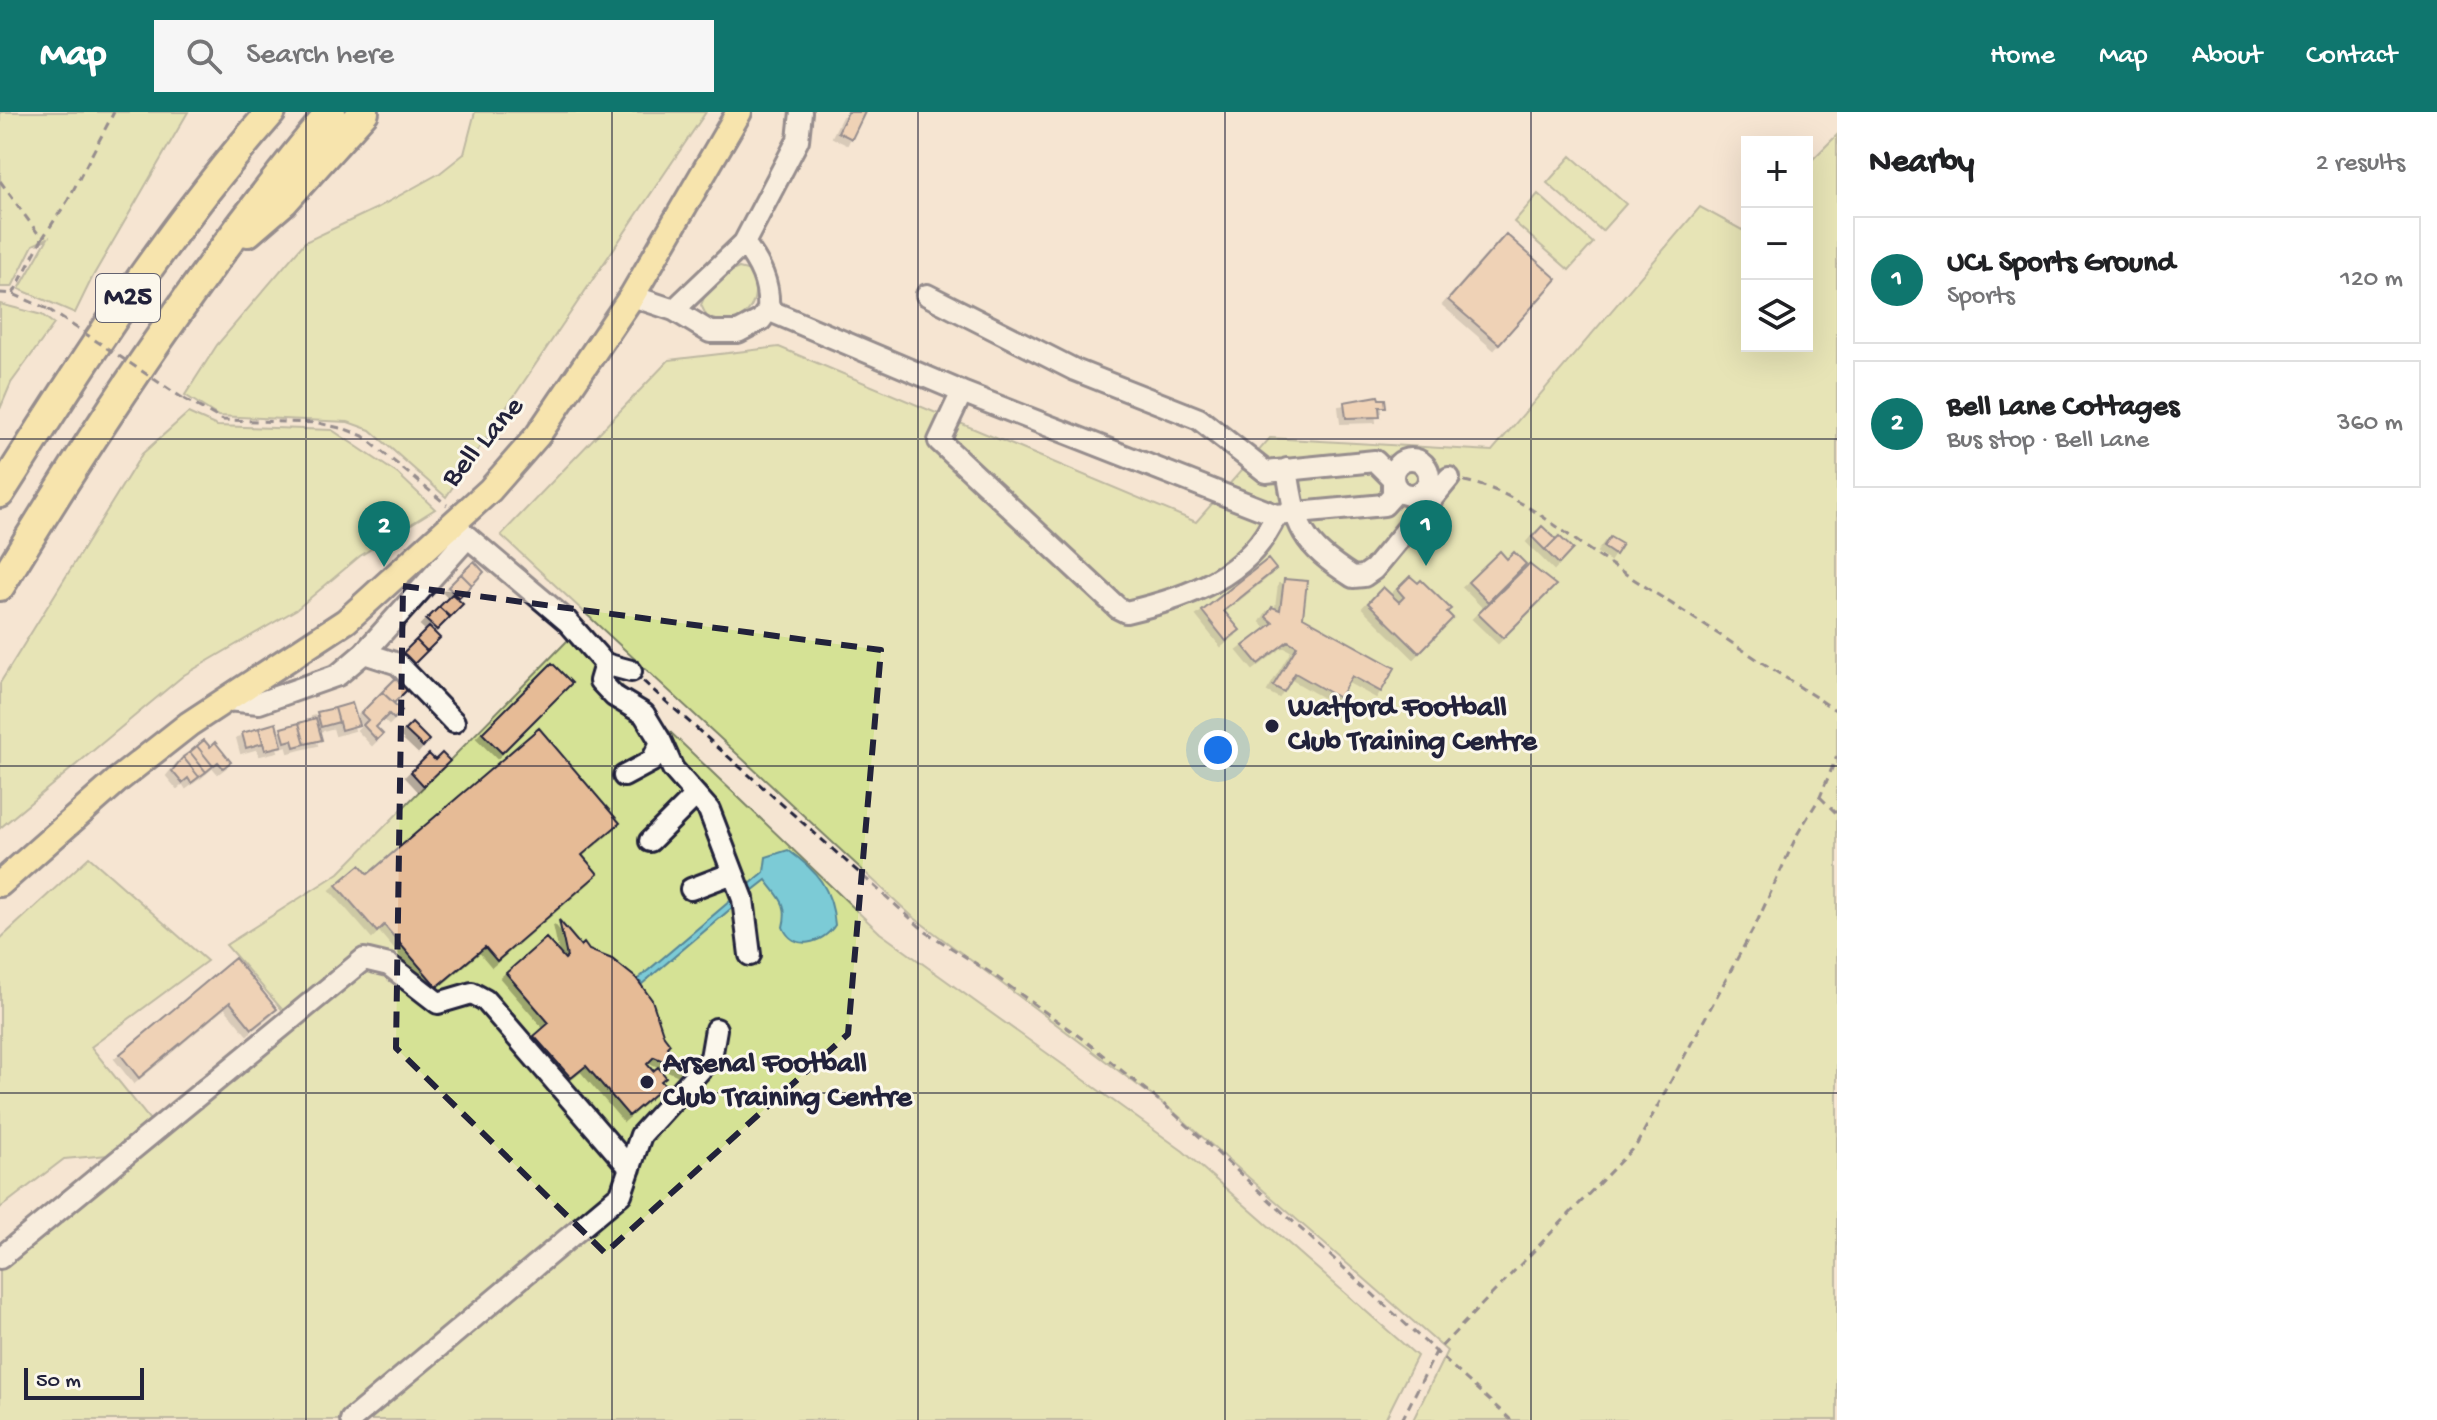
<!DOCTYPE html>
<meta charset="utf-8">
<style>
body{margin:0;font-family:"Gochi Hand",sans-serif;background:#f6f6f6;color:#202124}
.controls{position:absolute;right:24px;top:24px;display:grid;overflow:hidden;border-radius:0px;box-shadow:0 8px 32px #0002}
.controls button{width:72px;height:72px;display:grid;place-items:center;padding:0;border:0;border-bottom:2px solid #e0e0e0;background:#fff;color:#202124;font:40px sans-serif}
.scale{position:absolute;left:24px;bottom:20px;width:120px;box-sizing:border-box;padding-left:8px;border:4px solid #22223b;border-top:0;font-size:22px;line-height:28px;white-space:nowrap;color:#22223b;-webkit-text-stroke:6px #fbf7ec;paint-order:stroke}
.you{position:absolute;left:1218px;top:638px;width:28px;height:28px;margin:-20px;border:6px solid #fff;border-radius:50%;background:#1a73e8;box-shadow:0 0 0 12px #1a73e833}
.badge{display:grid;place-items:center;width:52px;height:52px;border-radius:50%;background:#0f766e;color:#fff;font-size:26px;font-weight:700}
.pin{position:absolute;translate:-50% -66px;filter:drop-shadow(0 2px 4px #0008)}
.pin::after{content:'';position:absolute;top:42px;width:28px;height:24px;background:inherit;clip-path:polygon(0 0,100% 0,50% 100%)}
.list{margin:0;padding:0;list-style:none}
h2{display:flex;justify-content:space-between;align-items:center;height:104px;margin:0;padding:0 32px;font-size:34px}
h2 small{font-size:26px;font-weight:400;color:#757577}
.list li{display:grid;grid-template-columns:52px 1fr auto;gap:24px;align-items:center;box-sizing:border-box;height:128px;margin:0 16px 16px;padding:0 16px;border:2px solid #e0e0e0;border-radius:0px}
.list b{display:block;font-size:30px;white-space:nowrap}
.list p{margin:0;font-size:26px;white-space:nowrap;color:#757577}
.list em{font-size:26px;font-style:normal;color:#757577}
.icon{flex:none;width:44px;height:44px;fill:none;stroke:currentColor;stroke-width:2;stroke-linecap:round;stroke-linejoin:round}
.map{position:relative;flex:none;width:1837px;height:1308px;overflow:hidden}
header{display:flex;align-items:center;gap:48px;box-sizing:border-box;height:112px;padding:0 40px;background:#0f766e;color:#fff}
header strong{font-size:38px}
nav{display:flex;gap:44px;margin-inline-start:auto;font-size:28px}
.search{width:560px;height:72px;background:#f6f6f6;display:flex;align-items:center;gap:20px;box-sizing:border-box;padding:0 28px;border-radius:0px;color:#757577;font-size:30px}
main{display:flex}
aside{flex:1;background:#fff}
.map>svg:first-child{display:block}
.green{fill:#d5e295;stroke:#7c8268;stroke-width:2}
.water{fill:#7bcbd6;stroke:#578798;stroke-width:2}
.building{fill:#e6bb96;stroke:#22223b;stroke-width:2;filter:url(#shadow)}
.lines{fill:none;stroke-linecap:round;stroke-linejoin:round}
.minor-casing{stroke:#22223b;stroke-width:26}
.major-casing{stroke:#22223b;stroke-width:30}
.highway-casing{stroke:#22223b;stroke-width:34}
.path{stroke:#22223b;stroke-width:3;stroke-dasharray:8 6;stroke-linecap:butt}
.minor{stroke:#fbf7ec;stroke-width:20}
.major{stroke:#f8e281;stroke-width:24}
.highway{stroke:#f8e281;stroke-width:28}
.path-bridge{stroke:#22223b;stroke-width:3;stroke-dasharray:8 6;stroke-linecap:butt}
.marked{fill:none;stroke:#22223b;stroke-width:6;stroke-dasharray:16 10;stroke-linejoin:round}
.grid{fill:none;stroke:#22223b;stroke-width:2;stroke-opacity:0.55}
.poi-dot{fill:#22223b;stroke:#fbf7ec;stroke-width:3}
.labels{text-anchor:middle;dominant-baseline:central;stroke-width:6;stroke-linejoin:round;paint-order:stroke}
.shield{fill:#fbf7ec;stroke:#636270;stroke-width:2}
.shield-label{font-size:28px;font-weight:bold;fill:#22223b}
.street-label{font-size:30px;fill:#22223b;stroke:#fbf7ec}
.poi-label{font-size:30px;font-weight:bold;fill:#22223b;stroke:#fbf7ec;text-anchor:start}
</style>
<header>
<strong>Map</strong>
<div class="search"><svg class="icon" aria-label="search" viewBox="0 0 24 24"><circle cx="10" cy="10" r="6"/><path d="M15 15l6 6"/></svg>Search here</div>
<nav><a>Home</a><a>Map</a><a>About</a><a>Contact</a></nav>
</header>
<main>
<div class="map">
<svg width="1837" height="1308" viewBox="0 0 1837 1308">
<defs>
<filter id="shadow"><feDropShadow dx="-5" dy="5" stdDeviation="0" flood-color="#0004"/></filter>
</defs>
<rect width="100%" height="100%" fill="#f5e5d2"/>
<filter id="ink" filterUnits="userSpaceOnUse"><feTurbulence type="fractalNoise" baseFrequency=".0125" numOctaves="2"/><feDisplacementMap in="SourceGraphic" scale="16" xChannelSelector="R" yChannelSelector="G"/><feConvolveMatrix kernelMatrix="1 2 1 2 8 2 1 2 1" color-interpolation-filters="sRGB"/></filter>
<g filter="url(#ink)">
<path class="green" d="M0,0H188L93,164L75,201L19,177L48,126L33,133L12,175H0Z
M475,0H706L446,385L370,318L348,310L218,304L185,283L217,233L305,130L375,97L440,61L464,42Z
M1837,23V1308H1413L1447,1239L1175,1001L913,805L501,423L669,248L779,235L1196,410L1270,326L1492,339L1700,95L1742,118L1747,114V234H1807V53Z
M1571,44L1626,92L1602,119L1547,71Z
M1538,82L1593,131L1569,158L1514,110Z
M739,156L751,159C765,191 742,220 707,205L701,193C707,175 723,162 739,156Z
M0,192L42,203L54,212L11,271L0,297Z
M188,301L217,314L332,318L398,362L435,397L360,444L297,497L184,563L0,716V571L142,342Z
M571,525L880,821L1183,1039L1417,1244L1385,1308H0V1144L286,902L226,833L339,761Z
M89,745L207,849L91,935L150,1008L108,1043L64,1047L0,1096V827Z"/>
<path class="water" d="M788,738C817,759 832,776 835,813C823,832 793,840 783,815C789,791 779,786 766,768L753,778L749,773L764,760L766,745Z
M730,789L734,794L642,872L638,867Z"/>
<path class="building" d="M848,0H865L852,27L838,20Z
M1506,122L1557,167L1499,232L1448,188Z
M1378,284L1379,287H1385L1386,295H1379L1380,305L1346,306L1344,290Z
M1542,414L1556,427L1545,438L1532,425Z
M1559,424L1573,437L1559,452L1545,438Z
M1610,425L1622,432L1615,443L1603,435Z
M1500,439L1507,447L1514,440L1526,452L1488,490L1468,470Z
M1268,447L1276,457L1224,499L1240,518L1226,529L1202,499Z
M474,449L484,460L472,473L461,462Z
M1529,452L1556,473L1503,526L1478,502Z
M461,462L472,473L459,486L448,475Z
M1410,464L1418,471L1421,468L1451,497L1447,500L1453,506L1419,541L1368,491L1383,475L1399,490L1404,485L1397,477Z
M1284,467L1307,469L1303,505L1395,556L1381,580L1352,564L1339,586L1295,561L1284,580L1273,574L1297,534L1288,529L1258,552L1243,534L1273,511L1266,505L1272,495L1280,498Z
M452,482L463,492L450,505L439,495Z
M439,495L450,505L437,518L426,508Z
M429,515L440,526L427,539L416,528Z
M416,528L427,539L414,552L403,541Z
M552,551L572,571L502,641L482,621Z
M398,564L410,575L394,591L382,580Z
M382,580L402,599L394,607L389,602L376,615L383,622L377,628L363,613L368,608L361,601Z
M352,591L359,613L341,618L335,596Z
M335,596L339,610L321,615L317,600Z
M316,606L322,628L305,632L299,611Z
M276,611L282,634L265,638L259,616Z
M299,611L305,632L294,635L292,628L285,630L281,616Z
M412,611L429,628L423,635L405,618Z
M259,616L263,631L246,636L242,621Z
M539,616L620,711L582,743L598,762L497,849L485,835L437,875L384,813L377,820L336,773L360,753L368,762Z
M204,628L210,635L215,630L231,650L223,656L218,650L213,654L197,634Z
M197,634L213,654L206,660L190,640Z
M190,640L206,660L199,665L183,645Z
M442,641L450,649L424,674L411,660L429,642L435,648Z
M183,645L199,665L191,671L188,666L182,671L172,659Z
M559,808L581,834L584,831L589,838L612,847L636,866L652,888L664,924L670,932L667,935L689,960L654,945L647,952L653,959L658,955L666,965L661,969L665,973L629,1004L586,954L571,966L534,924L549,911L506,861L546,826L565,847L567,845Z
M235,846L277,897L252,917L230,890L139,966L120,942Z"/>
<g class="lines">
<defs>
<path id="minor" d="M744,131C760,152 770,171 768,198L962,280L1276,403L1384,393L1393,383V367L1375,349L1266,360L1199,307L1075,258L927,183
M632,184L674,198L710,220H738L761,208L768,198
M674,198L744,131L798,28L801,0
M962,280L939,329L1118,496L1126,500C1187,486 1250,464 1276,403
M1393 365a18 18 0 1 1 36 0a18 18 0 1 1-36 0Z
M1287,357C1296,417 1301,431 1353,465L1364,464L1374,457L1449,366
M457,416L567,509L605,552L631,559
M364,541L398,552L454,610
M605,552L600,569L614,584L644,602L661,630L652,649L624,664
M226,588L259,591L338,563L364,541L468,425
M661,630L673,657L709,698L743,787L750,843
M650,729L696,683
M691,777L733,761
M0,1146L364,847L389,853L438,891L472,881L485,888L630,1056
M351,1308L621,1082L641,1023L711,946L716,917"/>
<path id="major" d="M0,772L119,667L189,612L346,509L490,378L538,323L632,184L739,0"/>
<path id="highway" d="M248,120L284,89L364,0
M0,381C83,250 168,117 271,0
M0,474C100,309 207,148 331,0"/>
</defs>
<use href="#minor" class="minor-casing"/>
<use href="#major" class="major-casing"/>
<use href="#highway" class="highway-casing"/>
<path class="path" d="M0,69L42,127L13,182
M42,127L68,88L114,0
M0,181L13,182L48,197
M184,287L223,308L318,311L345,317L363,324L447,393
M1464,369C1519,380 1556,416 1601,446C1680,497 1758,548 1837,599
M643,569L926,820L991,861L1084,928L1167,995L1511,1308
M1820,685L1837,702
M1402,1308L1436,1240L1637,1032L1757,810L1798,721L1820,685L1837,644"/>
<use href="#minor" class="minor"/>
<use href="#major" class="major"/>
<use href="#highway" class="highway"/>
<path class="path-bridge" d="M48,197L184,287"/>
</g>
</g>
<path d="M0 0H1837V1308H0ZM403,474L881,538L848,922L605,1141L396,936Z" fill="#f5e5d2" fill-opacity=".55" fill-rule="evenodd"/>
<path class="marked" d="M403,474L881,538L848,922L605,1141L396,936Z"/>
<path class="grid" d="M306,0V1308M612,0V1308M918,0V1308M1225,0V1308M1531,0V1308M0,327H1837M0,654H1837M0,981H1837"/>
<g class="poi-dot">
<circle cx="1272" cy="614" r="8"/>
<circle cx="647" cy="970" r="8"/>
</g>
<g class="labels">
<rect class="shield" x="96" y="162" width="64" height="48" rx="6"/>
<g class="shield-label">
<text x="128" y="186">M25</text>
</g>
<g class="street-label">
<text transform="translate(484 331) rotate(-49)">Bell Lane</text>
</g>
<g class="poi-label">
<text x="1288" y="597">Watford Football<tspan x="1288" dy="34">Club Training Centre</tspan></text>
<text x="663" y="953">Arsenal Football<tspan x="663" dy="34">Club Training Centre</tspan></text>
</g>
</g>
</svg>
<div class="controls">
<button>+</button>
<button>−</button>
<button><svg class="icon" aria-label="layers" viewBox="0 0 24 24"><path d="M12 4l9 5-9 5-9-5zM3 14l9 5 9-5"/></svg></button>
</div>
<div class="scale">50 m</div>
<div class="you"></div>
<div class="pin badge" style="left:1426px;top:454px">1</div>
<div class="pin badge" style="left:384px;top:455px">2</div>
</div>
<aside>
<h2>Nearby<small>2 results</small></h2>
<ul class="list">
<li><span class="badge">1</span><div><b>UCL Sports Ground</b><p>Sports</p></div><em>120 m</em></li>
<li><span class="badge">2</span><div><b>Bell Lane Cottages</b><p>Bus stop · Bell Lane</p></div><em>360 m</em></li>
</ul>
</aside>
</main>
